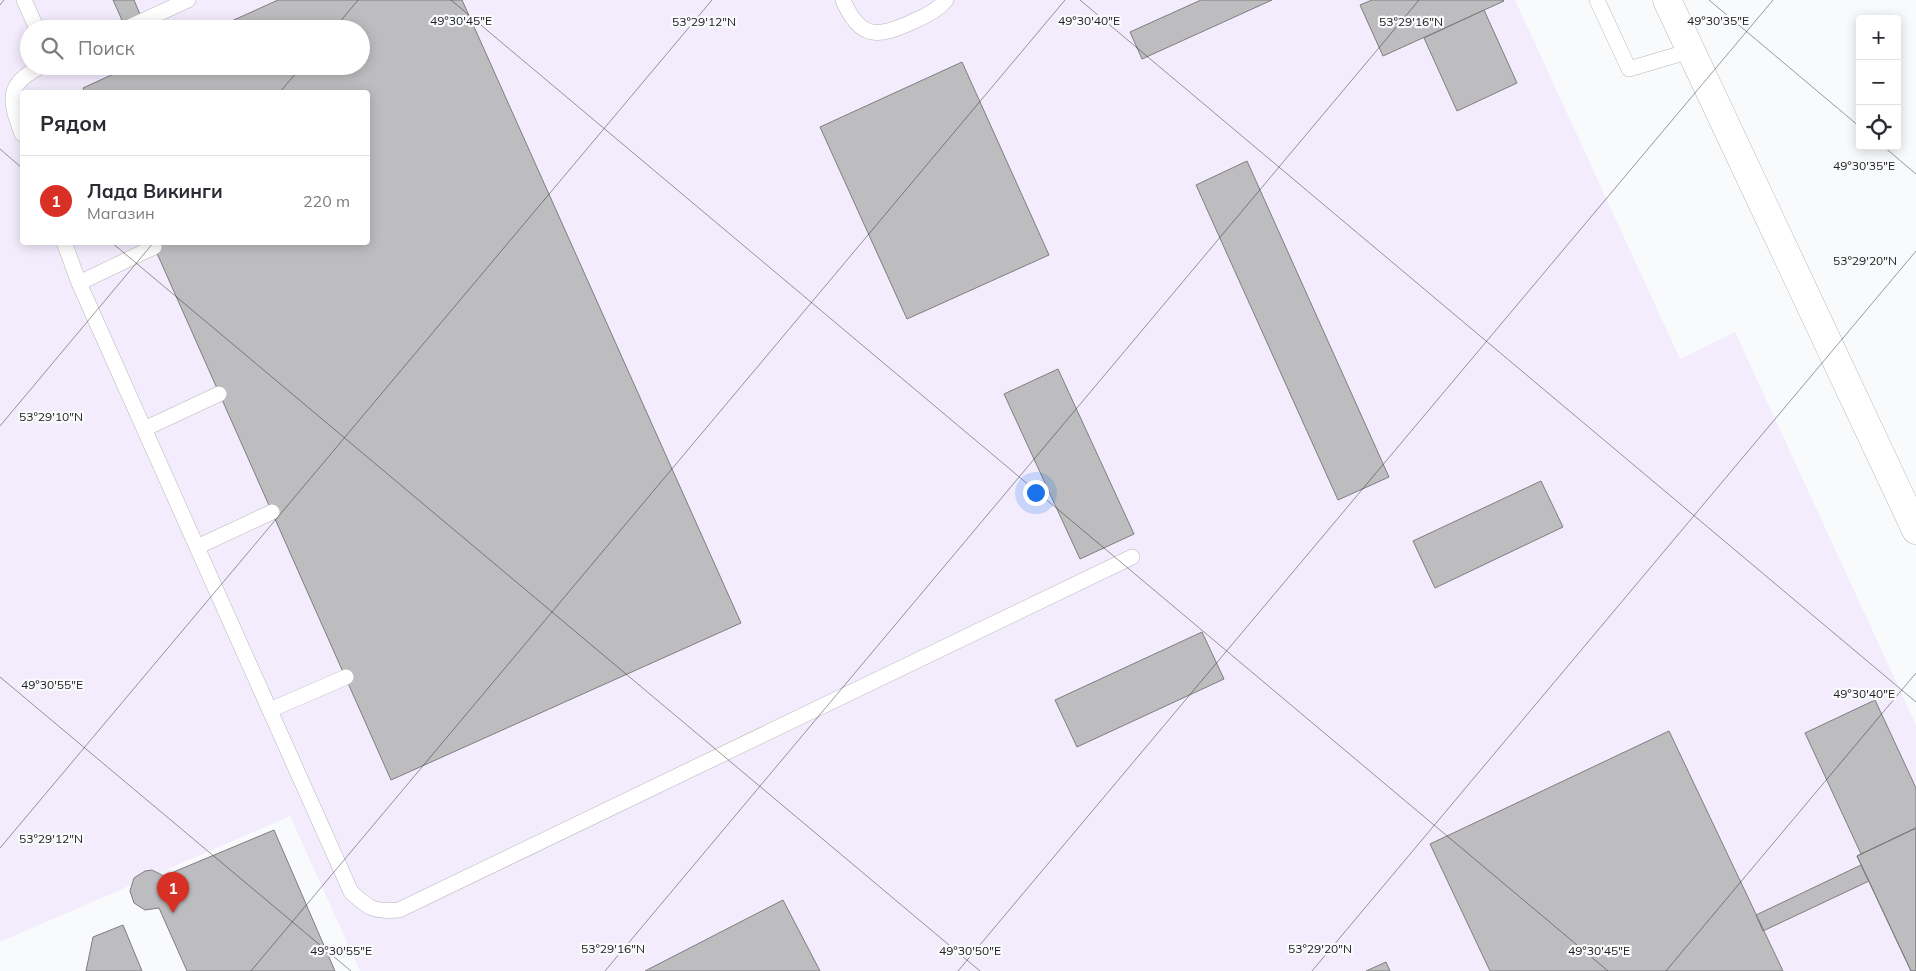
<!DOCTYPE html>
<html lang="ru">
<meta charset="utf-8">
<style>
body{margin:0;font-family:Mulish,sans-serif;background:#f7f7f7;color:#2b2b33}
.controls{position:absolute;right:15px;top:15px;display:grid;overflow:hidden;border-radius:5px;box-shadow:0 2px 12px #0003}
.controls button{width:45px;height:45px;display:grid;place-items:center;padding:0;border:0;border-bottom:1px solid #e1e1e2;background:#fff;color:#2b2b33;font:25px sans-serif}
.you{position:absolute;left:1035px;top:492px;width:18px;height:18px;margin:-12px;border:4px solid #fff;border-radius:50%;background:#1a73e8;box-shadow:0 0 0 8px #1a73e833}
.badge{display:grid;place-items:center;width:32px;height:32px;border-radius:50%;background:#d93025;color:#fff;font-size:16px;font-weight:700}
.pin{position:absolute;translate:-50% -41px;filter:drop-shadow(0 1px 2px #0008)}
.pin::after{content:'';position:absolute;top:26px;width:18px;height:15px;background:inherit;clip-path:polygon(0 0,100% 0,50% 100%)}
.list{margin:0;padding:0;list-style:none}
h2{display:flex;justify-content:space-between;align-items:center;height:65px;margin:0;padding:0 20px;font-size:21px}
h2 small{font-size:16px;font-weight:400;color:#7c7c81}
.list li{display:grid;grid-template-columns:32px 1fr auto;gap:15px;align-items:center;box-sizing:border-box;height:90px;padding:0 20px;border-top:1px solid #e1e1e2}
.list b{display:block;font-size:19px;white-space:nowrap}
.list p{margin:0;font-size:16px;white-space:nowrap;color:#7c7c81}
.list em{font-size:16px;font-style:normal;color:#7c7c81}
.icon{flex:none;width:28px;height:28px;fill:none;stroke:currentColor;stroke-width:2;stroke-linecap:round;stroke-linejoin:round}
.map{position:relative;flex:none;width:1916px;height:971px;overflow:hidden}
.search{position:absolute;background:#fff;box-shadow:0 2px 12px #0003;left:20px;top:20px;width:350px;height:55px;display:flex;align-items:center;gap:12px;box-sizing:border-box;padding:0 18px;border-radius:28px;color:#7c7c81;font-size:19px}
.panel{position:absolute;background:#fff;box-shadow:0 2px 12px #0003;left:20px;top:90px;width:350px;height:155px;border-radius:5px}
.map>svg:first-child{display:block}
.industrial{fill:#f3ecfd;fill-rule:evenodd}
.building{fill:#bdbdbf;stroke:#7e7d7f}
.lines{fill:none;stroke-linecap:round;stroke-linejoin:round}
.service-casing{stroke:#b7b7b9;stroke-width:16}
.minor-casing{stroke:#b7b7b9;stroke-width:29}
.service{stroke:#fff;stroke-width:15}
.minor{stroke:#fff;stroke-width:28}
.ticks{fill:none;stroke:#212122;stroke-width:1;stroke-opacity:0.45}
.ticks-label{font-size:12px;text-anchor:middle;fill:#212122;stroke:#f9fafb;stroke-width:4.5;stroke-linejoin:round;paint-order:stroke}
</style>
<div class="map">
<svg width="1916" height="971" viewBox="0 0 1916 971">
<rect width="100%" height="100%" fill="#f9fafb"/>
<path class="industrial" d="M0,0H1515L1680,359L1735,332L1916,725V971H360L290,816L0,942ZM29,29H361V66H29ZM22,92H368V242H22Z"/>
<path class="building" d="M113,0H134L146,29H126Z
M278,0H462L741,623L391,780L152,242H368V92H85L83,88L131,66H361V29H214Z
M1201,0H1272L1142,59L1130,32Z
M1372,0H1503L1504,1L1383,56L1360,5Z
M1484,10L1517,83L1457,111L1424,38Z
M962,62L1049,255L907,319L820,127Z
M1247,161L1389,477L1338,500L1196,185Z
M1058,369L1134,534L1080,559L1004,394Z
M1541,481L1563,527L1435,588L1413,541Z
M1202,632L1224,679L1077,747L1055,700Z
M1875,700L1916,788V828L1861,854L1805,733Z
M1669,731L1783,971H1490L1430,844Z
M1916,828V971H1911L1857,856Z
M1916,828V971H1911L1857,856Z
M274,830L335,971H187L159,908L145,910L134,903L130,891L134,878L145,871L152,870L164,876Z
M1861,865L1869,881L1763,931L1756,915Z
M783,900L820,971H645Z
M123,925L142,971H86L93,937Z
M1386,962L1390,971H1366Z"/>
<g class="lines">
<defs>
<path id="service" d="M24,0L37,29
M843,0C860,40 878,38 914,21C926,16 938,10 946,0
M1597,0L1629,69L1690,51
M125,29L188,0
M22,134C10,101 4,84 42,66
M64,242L79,283L351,892C369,909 375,912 399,910L1132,557
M79,283L154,247
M144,429L219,394
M197,547L272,512
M270,710L346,677"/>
<path id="minor" d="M1667,0L1916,530"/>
</defs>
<use href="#service" class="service-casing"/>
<use href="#minor" class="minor-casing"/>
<use href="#service" class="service"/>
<use href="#minor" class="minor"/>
</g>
<path class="ticks" d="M451,0L1608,971M1080,0L1916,702M1709,0L1860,127M0,5L4,0M334,29L358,0M280,92L302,66M1883,146L1916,174M0,149L22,168M111,242L980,971M0,426L154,242M0,677L351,971M0,848L712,0M251,971L1065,0M605,971L1419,0M958,971L1773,0M1312,971L1916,251M1666,971L1916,673"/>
<g class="ticks-label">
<text x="1718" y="25">49°30'35"E</text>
<text x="461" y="25">49°30'45"E</text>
<text x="1089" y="25">49°30'40"E</text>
<text x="704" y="26">53°29'12"N</text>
<text x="1411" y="26">53°29'16"N</text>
<text x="1864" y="170">49°30'35"E</text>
<text x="1865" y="265">53°29'20"N</text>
<text x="51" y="421">53°29'10"N</text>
<text x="52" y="689">49°30'55"E</text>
<text x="1864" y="698">49°30'40"E</text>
<text x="51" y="843">53°29'12"N</text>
<text x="613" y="953">53°29'16"N</text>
<text x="1320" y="953">53°29'20"N</text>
<text x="341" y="955">49°30'55"E</text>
<text x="970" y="955">49°30'50"E</text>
<text x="1599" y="955">49°30'45"E</text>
</g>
</svg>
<div class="controls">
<button>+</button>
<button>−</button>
<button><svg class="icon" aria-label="locate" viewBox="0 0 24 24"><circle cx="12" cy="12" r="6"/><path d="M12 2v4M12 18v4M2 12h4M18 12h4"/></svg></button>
</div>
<div class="you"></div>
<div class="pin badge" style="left:173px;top:913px">1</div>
<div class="search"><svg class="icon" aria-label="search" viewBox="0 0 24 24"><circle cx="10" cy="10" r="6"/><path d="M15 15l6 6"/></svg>Поиск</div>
<section class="panel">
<h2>Рядом<small></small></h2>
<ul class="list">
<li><span class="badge">1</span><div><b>Лада Викинги</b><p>Магазин</p></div><em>220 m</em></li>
</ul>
</section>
</div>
